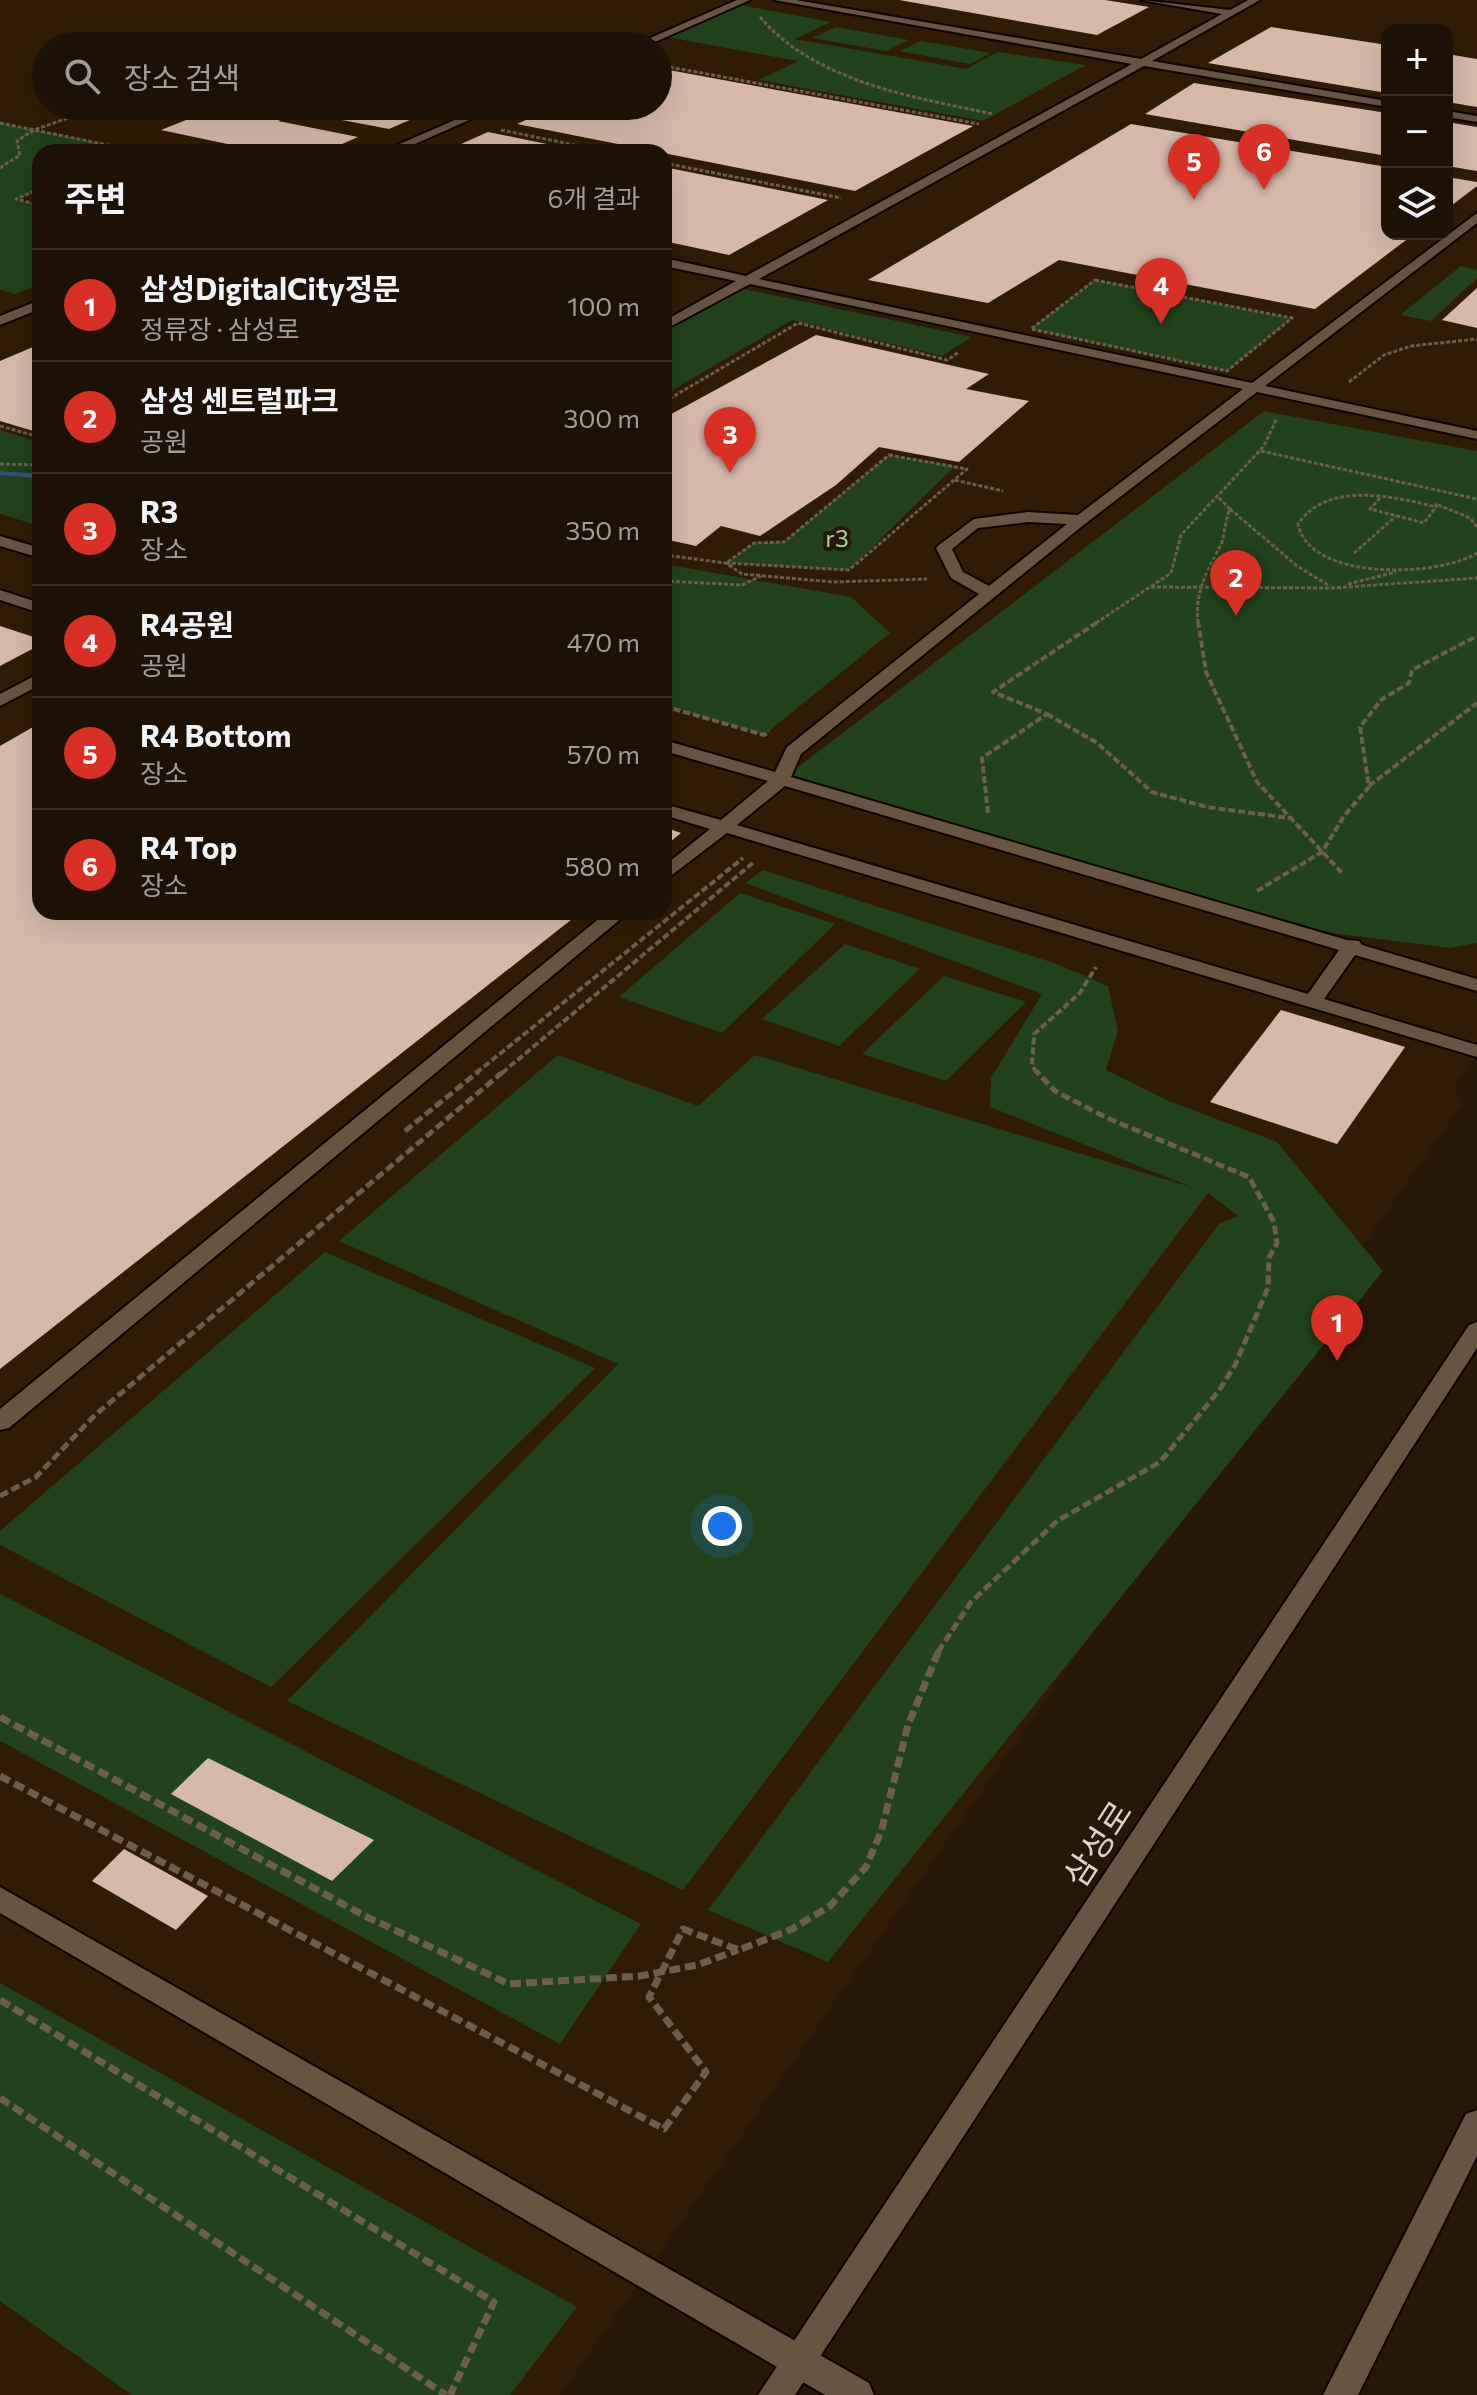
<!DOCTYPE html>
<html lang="ko">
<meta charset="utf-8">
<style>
body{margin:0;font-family:Commissioner,"Noto Sans KR",sans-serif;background:#291f13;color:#f1f3f6}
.controls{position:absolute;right:24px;top:24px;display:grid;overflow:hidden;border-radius:16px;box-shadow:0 8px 32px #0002}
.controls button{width:72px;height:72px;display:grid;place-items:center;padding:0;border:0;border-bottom:2px solid #3a3126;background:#1c1104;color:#f1f3f6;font:40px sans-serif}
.you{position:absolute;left:722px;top:1526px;width:28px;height:28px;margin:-20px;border:6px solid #fff;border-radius:50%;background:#1a73e8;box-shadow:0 0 0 12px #1a73e833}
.badge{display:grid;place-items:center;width:52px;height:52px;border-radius:50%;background:#d93025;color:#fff;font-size:26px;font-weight:700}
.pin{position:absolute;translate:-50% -66px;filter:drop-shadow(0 2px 4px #0008)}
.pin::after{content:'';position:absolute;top:42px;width:28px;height:24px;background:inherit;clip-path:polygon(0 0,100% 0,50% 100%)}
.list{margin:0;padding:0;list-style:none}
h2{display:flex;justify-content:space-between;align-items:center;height:104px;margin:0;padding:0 32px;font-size:34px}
h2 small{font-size:26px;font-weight:400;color:#a09d9a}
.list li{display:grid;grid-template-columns:52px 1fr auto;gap:24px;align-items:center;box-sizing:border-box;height:112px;padding:0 32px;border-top:2px solid #3a3126}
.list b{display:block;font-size:30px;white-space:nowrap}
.list p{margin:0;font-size:26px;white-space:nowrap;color:#a09d9a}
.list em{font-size:26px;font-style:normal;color:#a09d9a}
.icon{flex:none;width:44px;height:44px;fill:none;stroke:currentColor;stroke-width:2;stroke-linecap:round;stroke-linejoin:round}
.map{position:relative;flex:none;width:1477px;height:2395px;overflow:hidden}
.search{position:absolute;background:#1c1104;box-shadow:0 8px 32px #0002;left:32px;top:32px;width:640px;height:88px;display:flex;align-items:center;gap:20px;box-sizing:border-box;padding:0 28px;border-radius:44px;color:#a09d9a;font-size:30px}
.panel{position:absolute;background:#1c1104;box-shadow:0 8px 32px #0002;left:32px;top:144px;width:640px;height:776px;border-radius:24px}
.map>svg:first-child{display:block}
.built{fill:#301c04;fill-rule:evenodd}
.green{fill:#21421a}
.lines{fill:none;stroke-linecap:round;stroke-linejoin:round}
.stream{fill:#2e527e;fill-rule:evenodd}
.building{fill:#d6b9ab}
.service-casing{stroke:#0e0300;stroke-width:4}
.tertiary-casing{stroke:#0e0300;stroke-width:4}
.path-far3{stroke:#6b5e4f;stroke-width:3;stroke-dasharray:4 2;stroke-linecap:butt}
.path-far2{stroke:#6b5e4f;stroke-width:4;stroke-dasharray:7 3;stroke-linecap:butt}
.path-far1{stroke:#6b5e4f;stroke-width:5;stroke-dasharray:9 4;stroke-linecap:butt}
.path{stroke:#6b5e4f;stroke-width:7;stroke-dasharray:11 5;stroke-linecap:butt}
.service{fill:#675541;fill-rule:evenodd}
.tertiary{fill:#675541;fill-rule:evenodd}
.labels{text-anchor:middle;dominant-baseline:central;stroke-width:8;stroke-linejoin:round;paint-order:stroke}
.far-park-label{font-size:24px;fill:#9fd992;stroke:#261706}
.near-street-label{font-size:34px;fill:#ddd3c8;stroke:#261706}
</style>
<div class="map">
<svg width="1477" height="2395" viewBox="0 0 1477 2395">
<rect width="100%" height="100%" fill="#261706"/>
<path class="built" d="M0,0H1477V1053L1455,1087L1461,1105L560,2395H0ZM1387,30H1447V234H1387ZM46,46H658V106H46ZM40,152H664V912H40Z"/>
<path class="green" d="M740,5L831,22L795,39L966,69L998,52L1086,65L983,121L759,80L798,61L667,37Z
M836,27L909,40L886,51L812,38Z
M921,41L991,53L970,64L900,51Z
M0,123L129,149L40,152V189L18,199L40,205V284L16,294L0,290Z
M1461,266L1477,270V278L1431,321L1400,315Z
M1095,280L1292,318L1227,371L1031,329Z
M740,288L972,337L942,356L792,320L664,395V331Z
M1264,411L1477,451V943L1450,948L1292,928L780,781Z
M0,430L40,442V526L0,514Z
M889,455L955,466L849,570L726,563L754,543L784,542Z
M664,564L851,597L890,633L764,735L664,706Z
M763,870L1054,963L1108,986L1118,1031L1106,1070L1169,1101L1277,1142L1383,1271L828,1962L708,1910L1219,1224L1238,1216L1208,1193L683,1890L287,1701L618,1364L339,1241L558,1055L698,1106L755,1055L1194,1188L990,1107L991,1078L1042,994L745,883Z
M740,893L835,924L722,1033L619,997Z
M845,944L920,969L839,1046L762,1019Z
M944,976L1026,1002L946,1081L862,1054Z
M325,1252L595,1368L271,1687L0,1545V1531Z
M0,1594L641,1924L560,2044L0,1741Z
M0,1983L577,2307L510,2395H132L0,2301Z"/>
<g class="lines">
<path class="stream" d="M0,471L40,474V478L0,475Z"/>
</g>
<path class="building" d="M899,0H1105L1149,7L1097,35Z
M1271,27L1387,45V93L1208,63Z
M1447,54L1477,59V107L1447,102Z
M658,68L973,126L855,191L517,124L557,106H658Z
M1194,83L1387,113V156L1145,114Z
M221,106L282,109L290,106H368L419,116L389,129L300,112L278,121L358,137L324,152H265L161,130Z
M1447,122L1477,127V171L1447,166Z
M1131,124L1387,167V234H1414L1315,309L1059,260L988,303L868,280Z
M488,132L581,151V152H443Z
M664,167L828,200L729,255L664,241Z
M1447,177L1477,182V186L1447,209Z
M1477,288V328L1442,320Z
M816,335L989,374L966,389L1029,401L959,462L879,447L836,485L760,536L721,526L696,546L664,539V418Z
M40,344V433L0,421V361Z
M0,626L40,639V645L0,666Z
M40,723V912H581L0,1369V746Z
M664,827L681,833L664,847Z
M1281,1010L1405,1047L1337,1144L1210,1102Z
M208,1758L374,1840L332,1881L171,1794Z
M124,1849L208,1896L176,1930L92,1881Z"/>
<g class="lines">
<defs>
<path id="service" d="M737,0H750L646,46H632Z
M774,0H796L1141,59L1222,14L1141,0L1230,10L1248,0H1260L1152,61L1387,101V107L1144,66L759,279L1252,383L1477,213V223L1265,386L1477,431V439L1257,392L1086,523L801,754L791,777L1347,940L1359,941L1362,945L1477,979V991L1355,955L1324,999L1477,1045V1057L727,833L664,881V866L710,829L664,815V804L721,820L768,781L664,751V740L775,772L787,747L979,594L951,578L936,548L939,545L974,519L1028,512L1078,515L1243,389L750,284L664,330V321L736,281L664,266V258L746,276L1132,64ZM1028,522L1067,524L989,586L963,572L952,549L978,528ZM785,786L1339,950L1308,994L737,825Z
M487,106H501L397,152H381Z
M1447,111L1477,116V122L1447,117Z
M40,300V309L0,325V316Z
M0,536L40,548V558L0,546Z
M0,590L40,603V613L0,600Z
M40,673V685L0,706V694Z
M607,912H629L9,1428L0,1430V1409Z
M0,1887L869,2383L874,2395H825L0,1913Z
M1477,2110V2156L1358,2395H1323L1466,2114Z"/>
<path id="tertiary" d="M1477,1322V1348L795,2395H758L1469,1325Z"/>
</defs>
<use href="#service" class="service-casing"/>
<use href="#tertiary" class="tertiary-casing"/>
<path class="path-far3" d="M760,17C815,82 913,97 993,114
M658,65L979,124
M378,106L412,113
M0,123L142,152
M501,130L609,152
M664,163L841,198
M0,168L20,155L17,141L34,130L102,106
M40,189L16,199L40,205
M1095,280L1292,318L1227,371L1031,329Z
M1349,382L1384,355L1411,346L1477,339
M664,402L798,323L947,360L959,352
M0,426L40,437
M1261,451L1477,499
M889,455L967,469L849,570L726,563L754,543L784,542Z
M0,464L40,465
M955,480L1003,491
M1380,498L1370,509L1424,523L1436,507
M1230,509L1297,566L1330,586
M1477,527L1470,518L1436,504V507C1393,496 1327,481 1298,524C1309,582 1439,577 1477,553
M1354,553L1395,517
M664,555L726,563L742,574L833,582L927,579
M664,581L742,585L761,576
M1348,584L1396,572
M1151,587L1333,588L1477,578
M1096,623L1171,573L1181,535L1264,446L1277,418
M1198,623C1194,594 1207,570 1221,545C1224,538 1225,520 1230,509L1217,496"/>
<path class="path-far2" d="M1198,621L1206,672L1257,782L1343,874
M664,706L764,735L769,731
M1047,714L1097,743L1152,792L1207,807L1289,818
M1369,786L1477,703
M988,813L982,758L1047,714L993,692L1099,621
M1257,891L1322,852L1344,816L1369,787L1360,727L1381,700L1409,683L1412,670L1477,636
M476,1073L743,858
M502,1073L754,862
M1037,1073L1032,1065L1034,1034L1080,993L1096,967"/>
<path class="path-far1" d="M405,1131L479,1071
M0,1496L36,1477L95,1415L504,1071
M938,1652L971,1602L1057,1521L1160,1462L1218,1392L1235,1365L1268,1288L1269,1258L1277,1243L1274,1222L1249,1177L1107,1118L1055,1091L1036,1071"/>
<path class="path" d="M0,1717L365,1916L509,1984L640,1976L697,1965L738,1950
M0,1776L664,2129L706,2072L649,1997L683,1929L739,1950L792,1929L830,1906L866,1867L881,1832L908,1725L939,1650
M0,2000L494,2302L450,2395
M0,2098L446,2395"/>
<use href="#service" class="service"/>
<use href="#tertiary" class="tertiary"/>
</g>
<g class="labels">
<g class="far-park-label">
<text x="837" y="537">r3</text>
</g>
<g class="near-street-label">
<text transform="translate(1096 1843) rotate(-57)">삼성로</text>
</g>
</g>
</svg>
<div class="controls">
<button>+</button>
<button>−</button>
<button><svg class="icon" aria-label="layers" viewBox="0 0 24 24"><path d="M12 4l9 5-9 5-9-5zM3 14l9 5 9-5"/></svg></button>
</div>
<div class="you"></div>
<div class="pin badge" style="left:1337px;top:1361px">1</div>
<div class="pin badge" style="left:1236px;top:616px">2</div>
<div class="pin badge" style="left:730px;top:473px">3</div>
<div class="pin badge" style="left:1161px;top:324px">4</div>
<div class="pin badge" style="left:1194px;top:200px">5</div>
<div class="pin badge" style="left:1264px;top:190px">6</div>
<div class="search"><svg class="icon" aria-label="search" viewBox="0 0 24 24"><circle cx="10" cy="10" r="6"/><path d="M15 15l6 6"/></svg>장소 검색</div>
<section class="panel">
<h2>주변<small>6개 결과</small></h2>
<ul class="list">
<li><span class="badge">1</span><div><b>삼성DigitalCity정문</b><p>정류장 · 삼성로</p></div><em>100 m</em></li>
<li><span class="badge">2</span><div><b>삼성 센트럴파크</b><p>공원</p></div><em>300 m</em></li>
<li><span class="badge">3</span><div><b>R3</b><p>장소</p></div><em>350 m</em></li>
<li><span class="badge">4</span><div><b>R4공원</b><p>공원</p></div><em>470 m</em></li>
<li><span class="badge">5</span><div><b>R4 Bottom</b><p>장소</p></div><em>570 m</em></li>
<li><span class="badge">6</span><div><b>R4 Top</b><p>장소</p></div><em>580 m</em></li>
</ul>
</section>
</div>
